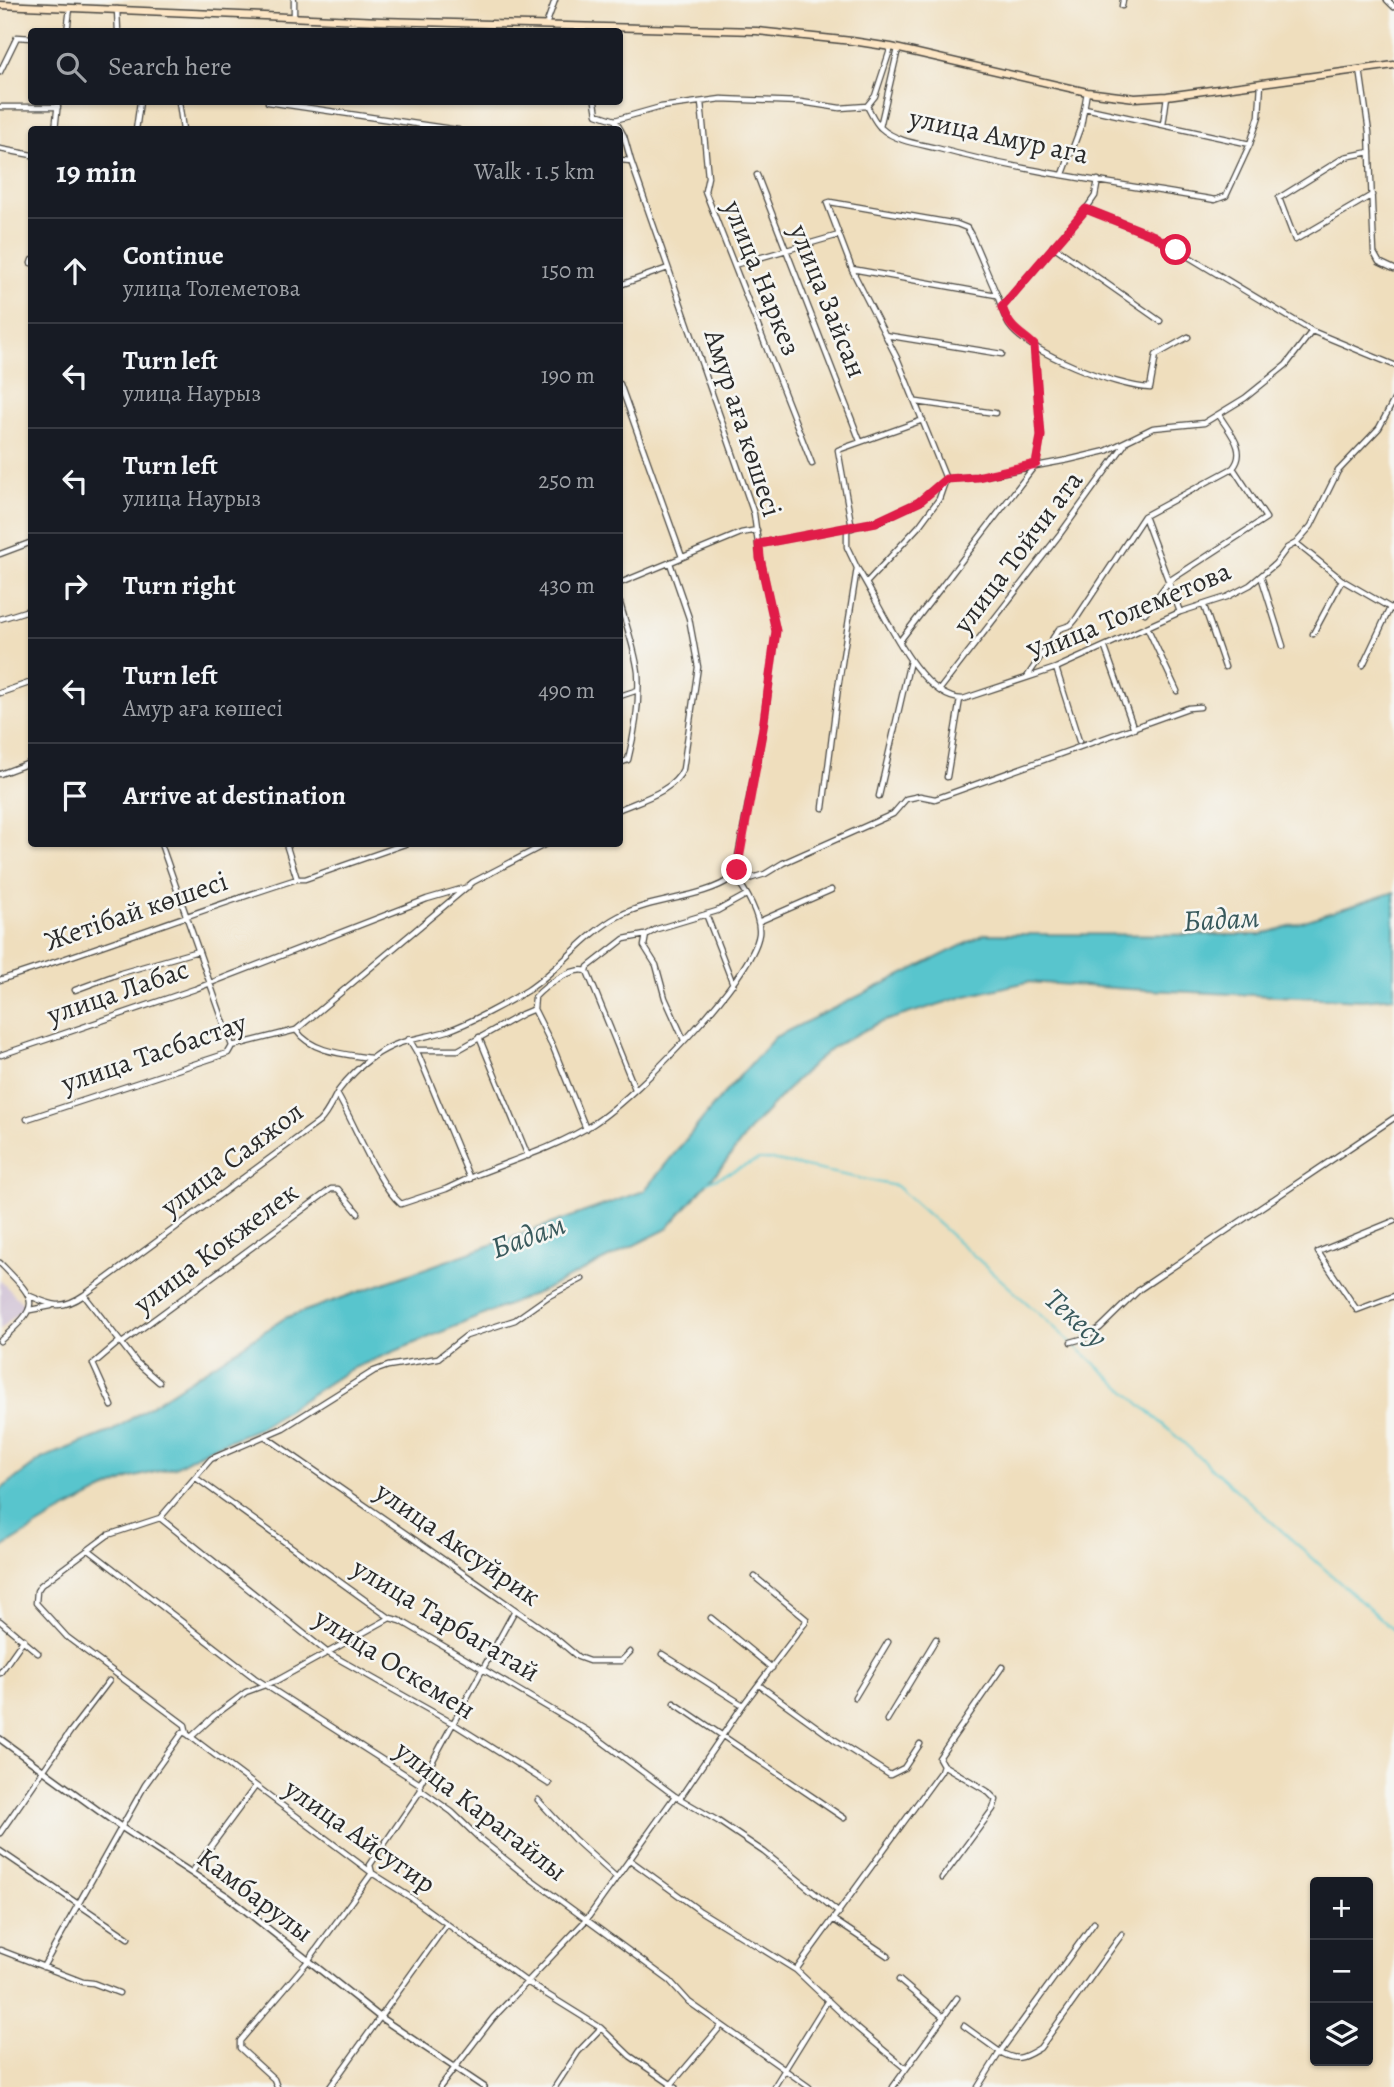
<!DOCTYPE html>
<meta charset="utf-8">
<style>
body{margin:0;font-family:Alegreya,serif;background:#20242c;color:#f1f3f6}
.controls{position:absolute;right:21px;bottom:21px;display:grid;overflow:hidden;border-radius:7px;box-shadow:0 2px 5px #0004}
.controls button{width:63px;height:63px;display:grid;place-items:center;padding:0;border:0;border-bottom:2px solid #363941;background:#171b24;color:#f1f3f6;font:35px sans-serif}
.stop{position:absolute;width:21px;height:21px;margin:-16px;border:5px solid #e11d48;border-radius:50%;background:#fff}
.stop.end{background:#e11d48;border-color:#fff;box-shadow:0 2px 7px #0008}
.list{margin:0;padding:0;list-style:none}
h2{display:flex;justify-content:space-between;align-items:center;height:91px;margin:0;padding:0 28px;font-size:30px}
h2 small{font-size:23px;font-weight:400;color:#9ea1a6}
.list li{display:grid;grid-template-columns:46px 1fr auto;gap:21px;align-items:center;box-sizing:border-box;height:105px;padding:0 28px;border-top:2px solid #363941}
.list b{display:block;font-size:26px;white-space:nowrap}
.list p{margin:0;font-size:23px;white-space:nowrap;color:#9ea1a6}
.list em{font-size:23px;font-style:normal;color:#9ea1a6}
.icon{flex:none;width:38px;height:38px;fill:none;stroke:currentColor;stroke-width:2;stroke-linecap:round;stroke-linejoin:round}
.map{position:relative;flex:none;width:1394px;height:2087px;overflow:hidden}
.search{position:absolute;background:#171b24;box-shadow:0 2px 5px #0004;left:28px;top:28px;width:595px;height:77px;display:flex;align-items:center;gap:18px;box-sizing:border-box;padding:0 24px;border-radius:7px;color:#9ea1a6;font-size:26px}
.panel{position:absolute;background:#171b24;box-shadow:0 2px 5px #0004;left:28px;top:126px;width:595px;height:721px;border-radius:7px}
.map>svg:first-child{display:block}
.industrial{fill:#cdbed3}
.water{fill:#58c5cd;stroke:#42787c;stroke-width:2}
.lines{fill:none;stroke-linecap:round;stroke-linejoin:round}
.stream{stroke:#58c5cd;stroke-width:2}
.minor-casing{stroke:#484641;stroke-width:7}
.tertiary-casing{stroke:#484641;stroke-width:8}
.secondary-casing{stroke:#484641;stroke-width:9}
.minor{stroke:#fff;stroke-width:4.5}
.tertiary{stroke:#fff;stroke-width:5}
.secondary{stroke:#fce5c4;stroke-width:6}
.route{stroke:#e11d48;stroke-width:9}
.labels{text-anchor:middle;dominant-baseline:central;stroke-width:5;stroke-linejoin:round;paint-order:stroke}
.street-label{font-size:28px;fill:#2b2b2b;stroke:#f6f6f2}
.water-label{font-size:30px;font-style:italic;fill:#38595c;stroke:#f6f6f2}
</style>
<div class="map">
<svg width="1394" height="2087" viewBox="0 0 1394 2087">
<rect width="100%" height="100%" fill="#f6f6f2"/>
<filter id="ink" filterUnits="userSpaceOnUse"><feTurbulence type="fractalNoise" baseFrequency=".0143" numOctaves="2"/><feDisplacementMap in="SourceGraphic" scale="14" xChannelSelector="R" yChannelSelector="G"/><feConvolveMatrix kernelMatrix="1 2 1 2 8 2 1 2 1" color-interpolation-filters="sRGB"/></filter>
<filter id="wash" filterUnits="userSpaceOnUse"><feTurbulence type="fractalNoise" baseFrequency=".00686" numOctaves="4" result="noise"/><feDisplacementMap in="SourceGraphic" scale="28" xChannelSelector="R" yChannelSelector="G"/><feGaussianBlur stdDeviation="1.57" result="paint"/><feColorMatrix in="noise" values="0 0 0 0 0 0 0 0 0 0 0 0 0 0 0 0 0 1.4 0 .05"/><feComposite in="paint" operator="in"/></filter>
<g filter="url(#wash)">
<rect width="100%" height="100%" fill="#efdebd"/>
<path class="industrial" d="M0,1280L25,1306L0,1330Z"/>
<path class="water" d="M1394,892V997L1362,1000L1128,989L1027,982L966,996L878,1023L831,1048L796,1080L753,1126L724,1164L667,1229L544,1290L349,1370L259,1428L210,1448L175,1467L131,1478L100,1492L61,1512L0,1549V1490L43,1458L112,1431L285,1318L644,1191L719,1099L775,1037L985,934L1261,935Z"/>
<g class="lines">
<path class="stream" d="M708,1182L758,1160H772L896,1186L1394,1631"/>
</g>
</g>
<g filter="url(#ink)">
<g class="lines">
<defs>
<path id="minor" d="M294,0V17
M1387,0L1394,7
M1122,6L1123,0
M117,9L118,32
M546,25L555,0
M67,32L70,8
M1360,69L1369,132L1374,253L1379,262L1394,269
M0,72L17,37L32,38
M179,102L183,130
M268,102L458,130
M595,102L597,114L615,120L624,136L631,161L620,160
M701,102L708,177L705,191L812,464
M867,106L875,96L891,47
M0,107H58
M1085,108L1250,144L1259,116L1261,83
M615,120L661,107L721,99L801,102L840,108L867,106C871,113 875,123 881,128C895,141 919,144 936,148C1027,173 1123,184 1215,200L1226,196L1250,144
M1163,125L1167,96
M880,127L898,49
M55,130L58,102
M136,130L140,102
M0,149L32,155
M1370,152L1345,157L1279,198L1295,240L1372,195
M1063,174L1081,126L1087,92
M757,175L860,441
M1086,209L1154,236L1312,331L1394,365
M1053,246L1160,321
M31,263L32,260
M734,265L839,235
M852,270L898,360L946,479L939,499L919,526L867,582
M620,285L668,268
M996,295L852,269L827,203L830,202L957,224L967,228L971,235C980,255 988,275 997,295C1001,305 1004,316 1009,325C1028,353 1117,387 1150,388L1156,355L1188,337
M1002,307L1086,209L1095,196L1098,180
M885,335L1002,354
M620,384L682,557
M917,402L995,413
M1144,516L1180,612
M852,528L838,450L923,420
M1296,543L1342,580L1394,610
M759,544L876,522L919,502L946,479L977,477L1068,460L1106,451L1153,428L1204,423L1245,398L1286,365L1312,331
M0,554L32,542
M857,568C880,602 917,699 963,699L1056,668L1180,612L1227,597L1250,585L1275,564L1287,548L1296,543L1311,526L1338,471L1379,428L1394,400
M1261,576L1283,646
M620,583L741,533L757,530
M620,603C626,625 635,649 638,672C640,701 635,732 628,760L620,763
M1204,606L1225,667
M1145,613L1169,581L1266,518L1233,468
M0,619L32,609
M1147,627L1177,691
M1313,634L1342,580
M899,642L1036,464L1041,436L1034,346
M1105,648L1134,729
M1363,665L1390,608
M1056,668L1079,741
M1027,677L1059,629L1071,625L1076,619L1144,516L1233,468C1248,450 1229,432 1219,415
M940,689L1060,534L1125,444
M0,693L32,682
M620,696L638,690
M0,774L32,762
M947,777L960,699
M879,796L910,661
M823,808L838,688L857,568L847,547V528
M620,809C641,800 674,791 683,769L698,667L689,618L670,563
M161,844L232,1046
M286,844L297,879
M739,882L765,874L783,863L893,814L906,799L920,796L935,799L1188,708L1200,707
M706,914L733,984
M758,922L831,890
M587,971L635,1089
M0,980C100,948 197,911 297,879H305L405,844
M75,990L121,973L198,951
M534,1009L535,997C545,986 572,966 587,971L588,967L624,939L645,935
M479,1037L528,1156
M409,1039L419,1056L470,1179
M684,1040L665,998L656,965L644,946L646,935L657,929L717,911L746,895
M416,1050H458L522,1014L534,1009L553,1047L586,1129
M1,1055L195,989L427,899L468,887
M371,1058C345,1054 312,1053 296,1030L473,882L546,844
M337,1094C355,1124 376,1182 401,1204L446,1189L476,1175C516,1159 557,1147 593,1124C632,1100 753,978 759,934C761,918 746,889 734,877
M27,1119L228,1053L232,1046L296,1030
M1394,1221L1318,1252L1357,1310L1394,1296
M0,1263C38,1302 42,1303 0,1341
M582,1279L549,1296L515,1320L466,1336L438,1358L388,1366L374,1371L283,1428L211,1459L160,1518L108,1535L41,1585L37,1591L36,1603L67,1637L185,1725L187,1734L372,1873L410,1897L527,1982L601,2028L630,2056L675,2087
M84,1295L136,1362L159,1382
M30,1296C53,1306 62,1310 84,1295L319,1122C329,1112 332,1101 339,1090C347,1079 361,1065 373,1057C398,1039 420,1039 447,1031C470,1023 507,1003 528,990C560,969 586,933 619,916C655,897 700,900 734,877L763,728L776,631L760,558L754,514L631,161
M30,1310L51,1306
M1071,1342L1085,1338L1100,1328L1140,1289L1394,1118
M122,1343L331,1189H338L358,1213
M112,1406L93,1364L120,1341
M266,1437L483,1587L553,1636L578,1657L589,1661H621L630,1652
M196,1478L390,1618L401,1621L588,1731L675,1796L718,1821L764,1852L839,1913
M160,1518L328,1653L454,1724L549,1784
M89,1550L256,1679L420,1784L421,1790L452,1812L480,1839L520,1871L670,1981L689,2002L809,2087
M711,1618L772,1668
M0,1621L38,1653
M662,1654L743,1705
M0,1673L24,1639
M759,1685L835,1740L890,1775L904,1768L920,1744
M855,1697L888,1642
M674,1703L844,1818
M887,1720L936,1639
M191,1737L214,1716L246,1692L276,1681L390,1618
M420,1784L515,1610
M680,1798L743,1705L805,1623L806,1619L755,1577
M538,1800L574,1839L616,1877
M0,1833L70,1732L109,1681
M0,1851L128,1938
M630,1860L700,1911L796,1970L857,2028L905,2068
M192,1872L255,1787
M942,1878L993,1809L996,1800L987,1791L943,1765
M834,1920L888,1956
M1094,1923L1000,2052C1018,2062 1023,2058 1040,2048L1122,1934
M0,1950L83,1982L93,1983L119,1993
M43,1967L145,1785L183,1732L187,1734
M796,1970L941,1771L943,1765L939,1758L1002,1667
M899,1980L942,2016
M964,2026L1000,2052L978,2087
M670,2086L721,2026
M277,2087L274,2079L240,2048V2041L308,1961L372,1873L370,1865L421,1790
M330,2087L447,1924
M440,2087L493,2018L587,1919L675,1796
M555,2087L578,2052L601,2028
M774,2087L828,2000
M893,2087L957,1998"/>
<path id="tertiary" d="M0,1739L121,1827L227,1896L381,2018L484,2087"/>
<path id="secondary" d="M0,5L381,21L757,31L852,41L891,47L1087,92L1135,98L1167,96L1394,65"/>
</defs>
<use href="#minor" class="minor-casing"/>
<use href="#tertiary" class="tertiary-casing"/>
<use href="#secondary" class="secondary-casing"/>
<use href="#minor" class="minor"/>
<use href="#tertiary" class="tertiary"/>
<use href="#secondary" class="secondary"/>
</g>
</g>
<g class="lines" filter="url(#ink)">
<path class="route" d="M737,870L763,728L776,631L760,558L759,544L876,522L919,502L946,479L977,477L1036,464L1041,436L1034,345C1017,330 1011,331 1002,307L1086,209L1154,236L1176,250"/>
</g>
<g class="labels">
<g class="street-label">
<text transform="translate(999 136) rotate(12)">улица Амур ага</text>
<text transform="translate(762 278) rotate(68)">улица Наркез</text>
<text transform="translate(828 301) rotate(68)">улица Зайсан</text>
<text transform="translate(743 423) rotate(72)">Амур аға көшесі</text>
<text transform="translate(1018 552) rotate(-53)">улица Тойчи ата</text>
<text transform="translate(1129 612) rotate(-23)">Улица Толеметова</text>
<text transform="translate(136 911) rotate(-19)">Жетібай көшесі</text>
<text transform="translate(118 992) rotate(-19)">улица Лабас</text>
<text transform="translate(154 1053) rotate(-19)">улица Тасбастау</text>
<text transform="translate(232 1159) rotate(-37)">улица Саяжол</text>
<text transform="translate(216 1248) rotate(-37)">улица Кокжелек</text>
<text transform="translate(458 1544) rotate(35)">улица Аксуйрик</text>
<text transform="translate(446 1620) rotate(31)">улица Тарбагатай</text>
<text transform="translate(395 1664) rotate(32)">улица Оскемен</text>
<text transform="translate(481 1811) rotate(38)">улица Карагайлы</text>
<text transform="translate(360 1836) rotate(35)">улица Айсугир</text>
<text transform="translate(255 1895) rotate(37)">Камбарулы</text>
</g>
<g class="water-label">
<text transform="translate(1221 919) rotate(-3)">Бадам</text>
<text transform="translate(528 1236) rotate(-20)">Бадам</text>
<text transform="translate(1076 1318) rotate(42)">Текесу</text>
</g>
</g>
</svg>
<div class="controls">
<button>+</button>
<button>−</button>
<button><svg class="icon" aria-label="layers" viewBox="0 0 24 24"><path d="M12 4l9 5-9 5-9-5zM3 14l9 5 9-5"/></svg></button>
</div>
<div class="stop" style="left:1176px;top:250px"></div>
<div class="stop end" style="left:737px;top:870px"></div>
<div class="search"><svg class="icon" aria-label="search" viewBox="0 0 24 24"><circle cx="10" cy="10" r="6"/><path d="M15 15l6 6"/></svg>Search here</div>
<section class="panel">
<h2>19 min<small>Walk · 1.5 km</small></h2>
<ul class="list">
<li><svg class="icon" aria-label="ahead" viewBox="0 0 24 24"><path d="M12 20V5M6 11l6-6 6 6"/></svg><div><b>Continue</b><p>улица Толеметова</p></div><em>150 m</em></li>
<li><svg class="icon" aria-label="left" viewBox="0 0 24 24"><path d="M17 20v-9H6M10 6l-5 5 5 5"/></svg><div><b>Turn left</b><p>улица Наурыз</p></div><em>190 m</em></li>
<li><svg class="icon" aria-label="left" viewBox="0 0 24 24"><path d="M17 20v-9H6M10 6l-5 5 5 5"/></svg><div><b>Turn left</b><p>улица Наурыз</p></div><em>250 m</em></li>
<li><svg class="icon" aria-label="right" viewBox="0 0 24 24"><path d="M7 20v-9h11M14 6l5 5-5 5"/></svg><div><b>Turn right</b></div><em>430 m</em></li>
<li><svg class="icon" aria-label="left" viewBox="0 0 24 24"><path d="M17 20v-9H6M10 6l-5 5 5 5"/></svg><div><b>Turn left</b><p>Амур аға көшесі</p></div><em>490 m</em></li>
<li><svg class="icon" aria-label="arrive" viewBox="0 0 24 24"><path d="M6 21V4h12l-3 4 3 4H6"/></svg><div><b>Arrive at destination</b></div></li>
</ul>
</section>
</div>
